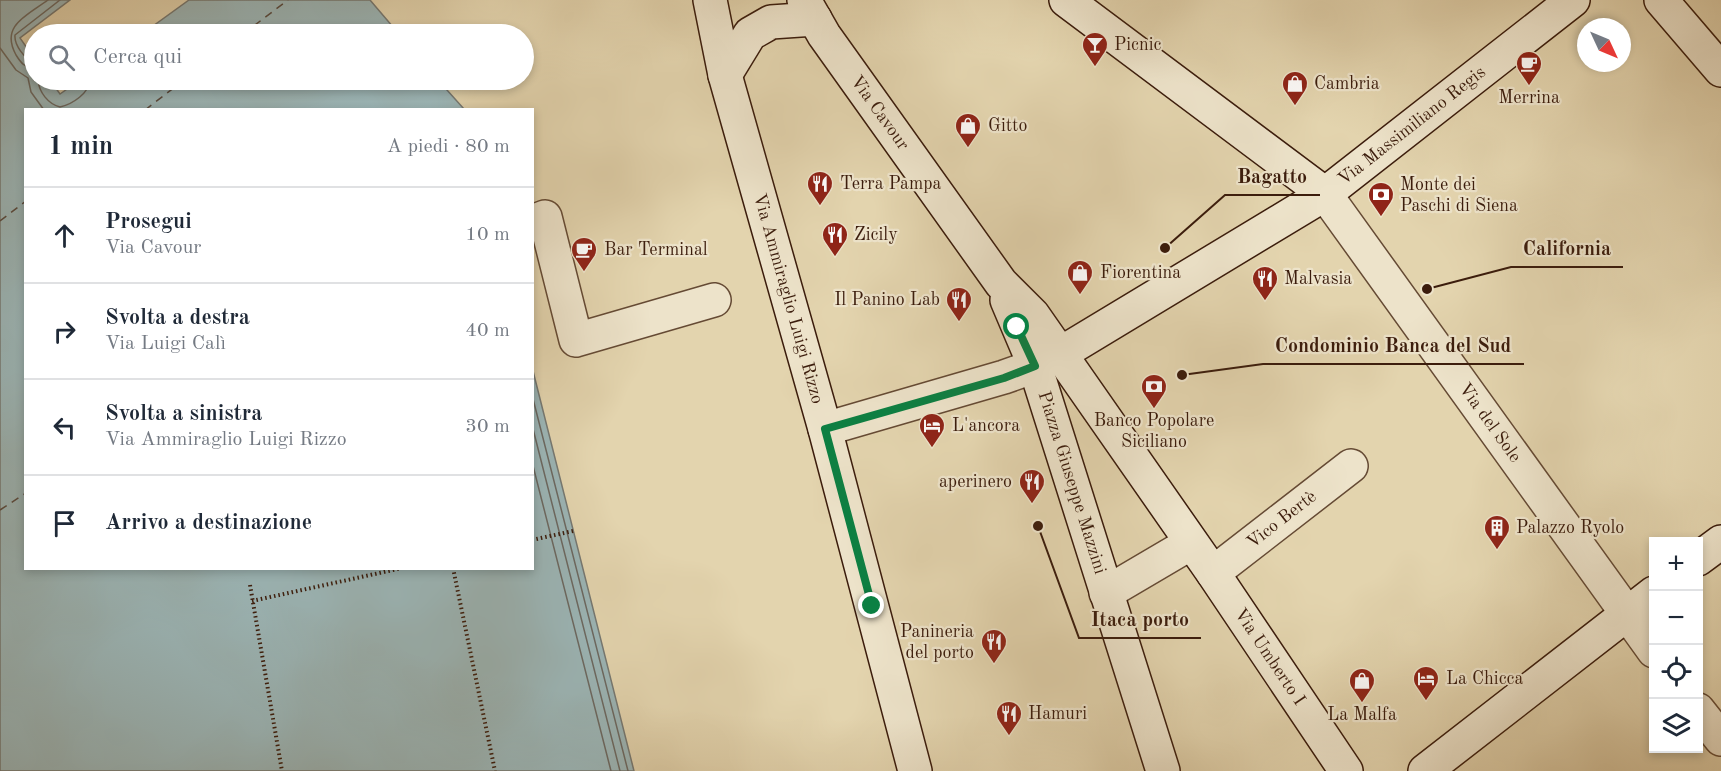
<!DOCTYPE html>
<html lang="it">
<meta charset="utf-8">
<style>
body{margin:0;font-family:"Old Standard TT",serif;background:#f6f6f7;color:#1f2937}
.controls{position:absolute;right:18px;bottom:18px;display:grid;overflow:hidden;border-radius:0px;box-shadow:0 3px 9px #0003}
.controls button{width:54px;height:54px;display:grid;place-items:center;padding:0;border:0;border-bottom:2px solid #e0e1e3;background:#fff;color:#1f2937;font:30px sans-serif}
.compass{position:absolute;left:1577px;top:18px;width:54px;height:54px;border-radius:50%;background:#fff;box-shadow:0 3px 9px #0003;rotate:134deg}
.stop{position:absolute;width:18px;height:18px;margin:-14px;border:4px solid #0b8043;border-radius:50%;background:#fff}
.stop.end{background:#0b8043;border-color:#fff;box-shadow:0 2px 6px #0008}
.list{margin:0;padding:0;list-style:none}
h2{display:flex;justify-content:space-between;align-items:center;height:78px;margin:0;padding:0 24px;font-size:26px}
h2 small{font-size:20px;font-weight:400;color:#747a83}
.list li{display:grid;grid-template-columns:39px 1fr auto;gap:18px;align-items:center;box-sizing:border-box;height:96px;padding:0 24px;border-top:2px solid #e0e1e3}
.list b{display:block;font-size:22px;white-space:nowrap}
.list p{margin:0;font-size:20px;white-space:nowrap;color:#747a83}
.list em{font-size:20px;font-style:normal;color:#747a83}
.icon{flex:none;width:33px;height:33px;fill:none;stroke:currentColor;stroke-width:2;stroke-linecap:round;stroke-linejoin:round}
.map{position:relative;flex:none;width:1721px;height:771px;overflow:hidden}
.search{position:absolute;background:#fff;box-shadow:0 3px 9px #0003;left:24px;top:24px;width:510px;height:66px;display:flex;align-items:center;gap:15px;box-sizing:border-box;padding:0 21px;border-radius:33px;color:#747a83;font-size:22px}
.panel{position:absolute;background:#fff;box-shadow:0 3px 9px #0003;left:24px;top:108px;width:510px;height:462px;border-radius:0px}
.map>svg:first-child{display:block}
.water{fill:#9bb5b6;stroke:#757872;stroke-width:1.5}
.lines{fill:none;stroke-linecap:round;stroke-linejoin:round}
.shore{stroke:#6b6861;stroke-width:1.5}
.ferry{stroke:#584a3f;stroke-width:1.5;stroke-dasharray:8 6;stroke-linecap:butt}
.street-casing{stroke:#654a34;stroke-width:36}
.secondary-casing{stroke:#3b1c0c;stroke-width:36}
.path{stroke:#3b1c0c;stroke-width:4;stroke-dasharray:1.5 3;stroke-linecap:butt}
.street{stroke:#ede3ca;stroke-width:33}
.secondary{stroke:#ede3ca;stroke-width:33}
.route{stroke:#0b8043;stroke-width:8}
.labels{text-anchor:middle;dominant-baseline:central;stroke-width:4.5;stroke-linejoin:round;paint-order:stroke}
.poi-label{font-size:18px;fill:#3b1c0c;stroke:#ede3ca;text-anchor:start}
.street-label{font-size:18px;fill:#3b1c0c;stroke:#ede3ca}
.leader{fill:none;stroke:#3b1c0c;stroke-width:2}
.callout-dot{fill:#3b1c0c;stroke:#ede3ca;stroke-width:2}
.callout-label{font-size:20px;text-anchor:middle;font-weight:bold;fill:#3b1c0c;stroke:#ede3ca;stroke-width:4.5;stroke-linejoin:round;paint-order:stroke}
</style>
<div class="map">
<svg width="1721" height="771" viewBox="0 0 1721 771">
<rect width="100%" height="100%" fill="#e3d4ae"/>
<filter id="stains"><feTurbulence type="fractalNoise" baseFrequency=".00333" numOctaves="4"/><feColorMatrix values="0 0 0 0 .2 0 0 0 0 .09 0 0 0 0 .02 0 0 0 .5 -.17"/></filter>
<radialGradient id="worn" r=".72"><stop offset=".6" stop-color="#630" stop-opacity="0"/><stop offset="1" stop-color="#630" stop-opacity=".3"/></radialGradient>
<path class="water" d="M0,0H70L20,38L34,58V80H50L60,94L80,80H438L464,109L26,110V568H532L533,371L634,771H0Z
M189,0H370L399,34H142Z"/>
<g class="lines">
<path class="shore" d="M0,48L16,70L28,78L31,92L44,110
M34,61C25,60 14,45 15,35L60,0
M34,68C25,68 21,63 16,55C0,26 26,16 48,0
M38,80C39,92 48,104 60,107C73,104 89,93 90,80
M532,395L628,771
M532,425L620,771
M532,462L611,771"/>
<path class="ferry" d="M243,34L288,0
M145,110L184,80
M0,221L26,201
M0,510L26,493"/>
<defs>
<g id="street">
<path id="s1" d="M1325,194L1654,651"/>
<path d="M532,222L545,217L576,340L714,300"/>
<path d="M825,429L1004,377L1035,366"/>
<path id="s2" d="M1213,573L1351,466"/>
<path d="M1106,593L1191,543"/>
<path d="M1698,710L1721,739"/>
</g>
<g id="secondary">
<path id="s3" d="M710,0L725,75L825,429L915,771"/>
<path id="s4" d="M804,0L824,35L1001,283L1033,315L1213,573L1346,771"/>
<path d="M1066,0L1325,194"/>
<path d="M1661,0L1721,70"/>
<path d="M725,75L750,34L771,22L815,19"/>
<path id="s5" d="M1007,300L1035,366L1163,771"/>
<path id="s6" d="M1060,354L1325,194L1573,0"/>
<path d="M1698,559L1721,542"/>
<path d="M1425,771L1654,593"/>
</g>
</defs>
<use href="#street" class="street-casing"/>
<use href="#secondary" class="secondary-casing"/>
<path class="path" d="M532,540L573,531
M453,568L495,771
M250,585L282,771
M252,601L402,568"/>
<use href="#street" class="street"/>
<use href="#secondary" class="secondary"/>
</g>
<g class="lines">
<path class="route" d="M872,606L825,429L1004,378L1035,366L1017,327"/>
</g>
<defs>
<symbol id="bar-pin" viewBox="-11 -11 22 30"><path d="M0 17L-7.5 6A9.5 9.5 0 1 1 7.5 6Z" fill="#8f2418" stroke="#ede3ca"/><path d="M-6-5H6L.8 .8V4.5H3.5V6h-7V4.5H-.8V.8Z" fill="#fff"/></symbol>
<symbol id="cafe-pin" viewBox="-11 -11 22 30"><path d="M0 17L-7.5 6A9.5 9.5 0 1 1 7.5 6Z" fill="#8f2418" stroke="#ede3ca"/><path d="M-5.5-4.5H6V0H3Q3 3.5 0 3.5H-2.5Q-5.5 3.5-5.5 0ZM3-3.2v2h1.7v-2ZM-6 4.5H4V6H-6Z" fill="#fff"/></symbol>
<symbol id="shop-pin" viewBox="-11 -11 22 30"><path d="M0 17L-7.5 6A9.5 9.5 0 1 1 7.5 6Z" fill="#8f2418" stroke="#ede3ca"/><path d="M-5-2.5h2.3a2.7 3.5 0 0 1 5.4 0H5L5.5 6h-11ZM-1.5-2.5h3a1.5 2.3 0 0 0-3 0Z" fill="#fff"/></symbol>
<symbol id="restaurant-pin" viewBox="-11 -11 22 30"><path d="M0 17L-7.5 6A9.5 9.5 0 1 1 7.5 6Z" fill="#8f2418" stroke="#ede3ca"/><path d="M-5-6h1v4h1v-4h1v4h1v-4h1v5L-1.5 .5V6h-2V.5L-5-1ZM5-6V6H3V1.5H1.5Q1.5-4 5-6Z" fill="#fff"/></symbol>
<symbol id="bank-pin" viewBox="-11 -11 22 30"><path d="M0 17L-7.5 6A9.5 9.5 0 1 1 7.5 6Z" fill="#8f2418" stroke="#ede3ca"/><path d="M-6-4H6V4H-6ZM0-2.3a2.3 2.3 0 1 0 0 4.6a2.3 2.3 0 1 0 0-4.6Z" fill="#fff"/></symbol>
<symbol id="hotel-pin" viewBox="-11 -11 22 30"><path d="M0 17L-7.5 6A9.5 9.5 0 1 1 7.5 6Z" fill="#8f2418" stroke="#ede3ca"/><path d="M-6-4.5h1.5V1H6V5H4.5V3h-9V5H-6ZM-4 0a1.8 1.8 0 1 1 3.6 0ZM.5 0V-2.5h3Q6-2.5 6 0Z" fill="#fff"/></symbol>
<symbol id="building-pin" viewBox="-11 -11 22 30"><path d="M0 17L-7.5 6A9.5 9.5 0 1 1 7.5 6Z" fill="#8f2418" stroke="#ede3ca"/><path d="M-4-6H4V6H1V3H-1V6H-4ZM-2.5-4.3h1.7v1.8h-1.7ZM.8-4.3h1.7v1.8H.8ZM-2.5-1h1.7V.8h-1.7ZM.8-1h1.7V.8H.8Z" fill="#fff"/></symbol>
</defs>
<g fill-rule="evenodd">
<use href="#bar-pin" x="1080" y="30" width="30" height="40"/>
<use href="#cafe-pin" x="1514" y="49" width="30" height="40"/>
<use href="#shop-pin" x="1280" y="69" width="30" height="40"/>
<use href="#shop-pin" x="953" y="111" width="30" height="40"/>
<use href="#restaurant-pin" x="805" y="169" width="30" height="40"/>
<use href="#bank-pin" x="1366" y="180" width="30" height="40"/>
<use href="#restaurant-pin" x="820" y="220" width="30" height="40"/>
<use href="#cafe-pin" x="569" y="235" width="30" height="40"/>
<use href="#shop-pin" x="1065" y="258" width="30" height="40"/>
<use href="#restaurant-pin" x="1250" y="264" width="30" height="40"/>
<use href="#restaurant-pin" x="944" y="285" width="30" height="40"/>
<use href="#bank-pin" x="1139" y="372" width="30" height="40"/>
<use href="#hotel-pin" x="917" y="411" width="30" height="40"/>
<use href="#restaurant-pin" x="1017" y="467" width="30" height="40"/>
<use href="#building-pin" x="1482" y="513" width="30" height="40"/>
<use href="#restaurant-pin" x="979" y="627" width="30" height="40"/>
<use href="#hotel-pin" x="1411" y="664" width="30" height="40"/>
<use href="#shop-pin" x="1347" y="666" width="30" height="40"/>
<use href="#restaurant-pin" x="994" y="699" width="30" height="40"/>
</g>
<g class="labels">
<g class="poi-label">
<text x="1114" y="45">Picnic</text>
<text x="1314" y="84">Cambria</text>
<text x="1529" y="98" text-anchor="middle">Merrina</text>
<text x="988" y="126">Gitto</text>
<text x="840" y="184">Terra Pampa</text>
<text x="1400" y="185">Monte dei<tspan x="1400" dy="21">Paschi di Siena</tspan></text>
<text x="854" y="235">Zicily</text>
<text x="604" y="250">Bar Terminal</text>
<text x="1100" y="273">Fiorentina</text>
<text x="1284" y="279">Malvasia</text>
<text x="940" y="300" text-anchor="end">Il Panino Lab</text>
<text x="1154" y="421" text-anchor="middle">Banco Popolare<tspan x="1154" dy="21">Siciliano</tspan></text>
<text x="952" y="426">L'ancora</text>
<text x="1012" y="482" text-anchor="end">aperinero</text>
<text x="1516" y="528">Palazzo Ryolo</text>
<text x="974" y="632" text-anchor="end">Panineria<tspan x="974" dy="21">del porto</tspan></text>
<text x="1446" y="679">La Chicca</text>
<text x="1028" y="714">Hamuri</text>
<text x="1362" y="715" text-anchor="middle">La Malfa</text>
</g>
<g class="street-label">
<text stroke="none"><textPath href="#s4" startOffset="136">Via Cavour</textPath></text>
<text stroke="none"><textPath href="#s6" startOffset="420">Via Massimiliano Regis</textPath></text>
<text stroke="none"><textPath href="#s3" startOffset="309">Via Ammiraglio Luigi Rizzo</textPath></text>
<text stroke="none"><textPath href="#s1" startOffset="282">Via del Sole</textPath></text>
<text stroke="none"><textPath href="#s5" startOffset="194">Piazza Giuseppe Mazzini</textPath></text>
<text stroke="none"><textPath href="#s2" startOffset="87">Vico Bertè</textPath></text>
<text stroke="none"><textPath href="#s4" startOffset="806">Via Umberto I</textPath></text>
</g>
</g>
<path class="leader" d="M1165 248L1225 195H1320M1427 289L1511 267H1623M1182 375L1263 364H1524M1038 526L1079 638H1201"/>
<g class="callout-dot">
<circle cx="1165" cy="248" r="6"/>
<circle cx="1427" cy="289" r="6"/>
<circle cx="1182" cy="375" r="6"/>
<circle cx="1038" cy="526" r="6"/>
</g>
<g class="callout-label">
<text x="1272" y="183">Bagatto</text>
<text x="1567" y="255">California</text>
<text x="1393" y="352">Condominio Banca del Sud</text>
<text x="1140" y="626">Itaca porto</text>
</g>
<rect width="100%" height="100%" filter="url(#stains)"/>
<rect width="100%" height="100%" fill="url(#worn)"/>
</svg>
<div class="controls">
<button>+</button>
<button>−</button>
<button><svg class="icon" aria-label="locate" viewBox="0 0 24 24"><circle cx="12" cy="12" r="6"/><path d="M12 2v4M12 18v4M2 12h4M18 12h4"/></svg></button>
<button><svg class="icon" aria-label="layers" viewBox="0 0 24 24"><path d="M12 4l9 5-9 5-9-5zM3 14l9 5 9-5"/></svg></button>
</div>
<svg class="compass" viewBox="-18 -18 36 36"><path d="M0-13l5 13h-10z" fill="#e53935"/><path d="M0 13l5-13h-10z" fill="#747a83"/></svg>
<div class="stop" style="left:1017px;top:327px"></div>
<div class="stop end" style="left:872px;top:606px"></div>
<div class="search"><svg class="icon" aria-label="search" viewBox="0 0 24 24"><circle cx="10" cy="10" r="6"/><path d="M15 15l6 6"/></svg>Cerca qui</div>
<section class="panel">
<h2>1 min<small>A piedi · 80 m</small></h2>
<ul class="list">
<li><svg class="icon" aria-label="ahead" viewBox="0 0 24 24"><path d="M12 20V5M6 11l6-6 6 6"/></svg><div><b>Prosegui</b><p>Via Cavour</p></div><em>10 m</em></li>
<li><svg class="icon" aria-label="right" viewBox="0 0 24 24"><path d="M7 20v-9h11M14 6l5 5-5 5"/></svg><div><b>Svolta a destra</b><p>Via Luigi Calì</p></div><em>40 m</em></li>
<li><svg class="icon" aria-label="left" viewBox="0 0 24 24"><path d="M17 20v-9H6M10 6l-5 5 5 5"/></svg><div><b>Svolta a sinistra</b><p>Via Ammiraglio Luigi Rizzo</p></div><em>30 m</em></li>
<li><svg class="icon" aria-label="arrive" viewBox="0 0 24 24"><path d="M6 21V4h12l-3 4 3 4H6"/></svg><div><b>Arrivo a destinazione</b></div></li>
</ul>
</section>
</div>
